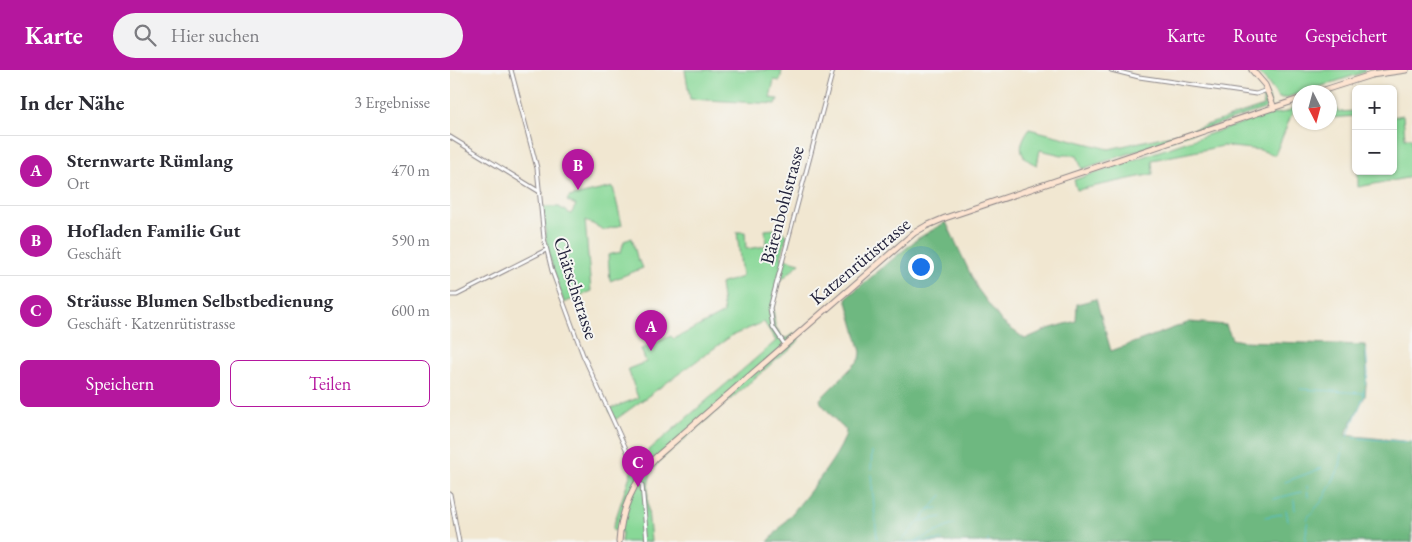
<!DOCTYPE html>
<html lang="de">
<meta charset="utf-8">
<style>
body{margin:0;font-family:"EB Garamond",serif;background:#f2f2f3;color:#2b2b33}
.controls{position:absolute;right:15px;top:15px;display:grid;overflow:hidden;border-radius:8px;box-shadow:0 1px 4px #0004}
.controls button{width:45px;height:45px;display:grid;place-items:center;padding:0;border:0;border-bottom:1px solid #e1e1e2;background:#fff;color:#2b2b33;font:25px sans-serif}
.compass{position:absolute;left:842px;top:15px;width:45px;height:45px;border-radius:50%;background:#fff;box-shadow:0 1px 4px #0004;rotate:174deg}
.you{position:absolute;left:470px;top:196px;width:18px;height:18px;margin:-12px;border:4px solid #fff;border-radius:50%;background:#1a73e8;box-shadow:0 0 0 8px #1a73e833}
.badge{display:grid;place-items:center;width:32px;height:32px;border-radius:50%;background:#b5179e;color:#fff;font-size:16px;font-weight:700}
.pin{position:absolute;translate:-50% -41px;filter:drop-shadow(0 1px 2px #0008)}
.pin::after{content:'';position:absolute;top:26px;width:18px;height:15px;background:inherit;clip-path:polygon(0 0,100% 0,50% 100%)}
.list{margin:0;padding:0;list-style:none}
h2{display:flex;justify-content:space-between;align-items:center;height:65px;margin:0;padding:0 20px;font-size:21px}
h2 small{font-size:16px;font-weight:400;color:#7c7c81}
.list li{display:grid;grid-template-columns:32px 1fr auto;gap:15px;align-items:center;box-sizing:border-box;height:70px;padding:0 20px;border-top:1px solid #e1e1e2}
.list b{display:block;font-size:19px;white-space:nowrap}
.list p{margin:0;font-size:16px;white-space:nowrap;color:#7c7c81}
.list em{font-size:16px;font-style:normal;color:#7c7c81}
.actions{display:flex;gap:10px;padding:15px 20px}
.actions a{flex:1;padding:11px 0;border:1px solid #b5179e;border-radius:8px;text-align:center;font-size:18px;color:#b5179e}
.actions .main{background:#b5179e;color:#fff}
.icon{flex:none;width:28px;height:28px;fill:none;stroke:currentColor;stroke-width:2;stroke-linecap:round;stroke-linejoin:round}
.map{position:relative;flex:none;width:962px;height:472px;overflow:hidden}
header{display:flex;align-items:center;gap:30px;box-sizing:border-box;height:70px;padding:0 25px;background:#b5179e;color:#fff}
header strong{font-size:24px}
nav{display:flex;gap:28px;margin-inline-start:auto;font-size:18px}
.search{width:350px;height:45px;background:#f2f2f3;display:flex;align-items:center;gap:12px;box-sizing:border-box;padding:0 18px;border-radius:28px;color:#7c7c81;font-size:19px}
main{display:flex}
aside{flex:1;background:#fff}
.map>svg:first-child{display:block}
.green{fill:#88d897;stroke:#557d69}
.forest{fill:#6eb880;stroke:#486d5e}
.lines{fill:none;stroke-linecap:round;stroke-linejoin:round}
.stream{stroke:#52bfcb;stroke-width:1}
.street-casing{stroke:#8a8486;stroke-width:5}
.secondary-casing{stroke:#8a8486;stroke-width:7}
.street{stroke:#fff;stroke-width:3}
.secondary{stroke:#fde4d1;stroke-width:5}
.labels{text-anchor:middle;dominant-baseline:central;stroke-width:4;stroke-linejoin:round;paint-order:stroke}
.street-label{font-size:19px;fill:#22223b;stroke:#f6f6f2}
</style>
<header>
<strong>Karte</strong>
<div class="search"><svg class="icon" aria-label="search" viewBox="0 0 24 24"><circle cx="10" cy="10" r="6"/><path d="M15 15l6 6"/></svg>Hier suchen</div>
<nav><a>Karte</a><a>Route</a><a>Gespeichert</a></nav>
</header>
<main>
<aside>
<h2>In der Nähe<small>3 Ergebnisse</small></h2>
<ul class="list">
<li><span class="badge">A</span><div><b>Sternwarte Rümlang</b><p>Ort</p></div><em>470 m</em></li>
<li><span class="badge">B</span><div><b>Hofladen Familie Gut</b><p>Geschäft</p></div><em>590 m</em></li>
<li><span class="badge">C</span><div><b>Sträusse Blumen Selbstbedienung</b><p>Geschäft · Katzenrütistrasse</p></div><em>600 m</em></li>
</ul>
<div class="actions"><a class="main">Speichern</a><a>Teilen</a></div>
</aside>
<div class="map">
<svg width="962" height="472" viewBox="0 0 962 472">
<rect width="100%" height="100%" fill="#f6f6f2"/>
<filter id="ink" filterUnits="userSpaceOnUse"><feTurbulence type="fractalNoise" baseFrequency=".02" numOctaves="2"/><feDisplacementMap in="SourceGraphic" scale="10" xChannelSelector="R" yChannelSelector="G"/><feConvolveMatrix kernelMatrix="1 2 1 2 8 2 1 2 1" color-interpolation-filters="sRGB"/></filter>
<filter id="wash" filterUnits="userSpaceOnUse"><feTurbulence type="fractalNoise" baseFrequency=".0096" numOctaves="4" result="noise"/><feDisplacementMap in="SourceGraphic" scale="20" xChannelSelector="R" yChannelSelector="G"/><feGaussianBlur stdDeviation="1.12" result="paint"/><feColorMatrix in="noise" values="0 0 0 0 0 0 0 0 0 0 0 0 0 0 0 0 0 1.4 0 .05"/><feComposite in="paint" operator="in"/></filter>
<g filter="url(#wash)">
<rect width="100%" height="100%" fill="#f1e7d1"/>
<path class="green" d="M235,0H332L330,11L324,10L320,28L328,29L326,34L240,29Z
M805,0H914L915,2L835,28H829L814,8Z
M878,22H881L888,42L906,41V46L880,48L879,22Z
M816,24L819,27L820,34L814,39L632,99L627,85H612L590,80L587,95C566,87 569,74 579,59L659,79L735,62L814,36L812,25Z
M845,36L825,85L810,80L773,76L702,90L703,104L627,120L624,110L816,45L837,42Z
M953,45L955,68H962V107L908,117V101H943V47Z
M163,117L172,155L154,160L135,150L141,221L114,233L97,179L93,137H109L121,144L126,135L117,131L119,127Z
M325,159L332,161L337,165L331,188L350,193L328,213L323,236L325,256L333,268H337L344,263L349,270L340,280L328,288L216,385C212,390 206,394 203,400C193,417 200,453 201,472H171L172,462L162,460L184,393L326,271L314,252L281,266L165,350L159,339L188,328L178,299L196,292L191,279L221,266L224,269L274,243L270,214L292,207L287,162H295L296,179L316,176L315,160Z
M182,168L188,191H190L193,198L160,211L158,185L171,182L174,171Z"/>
<path class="forest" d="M496,152L527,218L552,252L575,269L598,259L626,251L627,234L646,229L661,281L740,252L776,255L782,269L792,271L915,275L917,304L915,326L895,365L962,372V472H318C334,453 397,381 396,360L389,354L371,333L370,329L410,289L411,282L396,228L467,169Z"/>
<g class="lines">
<path class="stream" d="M915,315L918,304L916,278
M850,319L913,323
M897,367L914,326V319
M904,368L962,372
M421,400L422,381
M421,404L427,468
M835,412L872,398
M857,416L858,427
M824,429L851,422
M844,430L845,440
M479,439L488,438
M836,440L838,451
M815,447L832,444
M471,451L492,447
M428,470V472
M466,471L504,454
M451,472L492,425
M457,472L492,470
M538,472V470
M855,472L858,447L872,431L883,411L890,396L894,373"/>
</g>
</g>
<g filter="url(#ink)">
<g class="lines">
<defs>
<path id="street" d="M61,0L87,98L94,168L102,201L133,285L184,396L190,406
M661,0L689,7L806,24L817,20
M0,67L90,122
M0,225H7L96,180
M335,275L323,257L320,238L383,0
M187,410L192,415L197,472
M0,424L9,472"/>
<path id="secondary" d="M802,0L815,15L824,38
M868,22L921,5L956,0
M169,472C171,439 183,413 205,388L464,163L476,156L495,148L849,29"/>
</defs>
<use href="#street" class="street-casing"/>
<use href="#secondary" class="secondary-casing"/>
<use href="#street" class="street"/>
<use href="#secondary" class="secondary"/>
</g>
</g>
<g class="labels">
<g class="street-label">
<text transform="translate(332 135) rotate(-75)">Bärenbohlstrasse</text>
<text transform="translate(410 191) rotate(-40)">Katzenrütistrasse</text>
<text transform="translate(126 218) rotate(72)">Chätschstrasse</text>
</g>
</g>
</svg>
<div class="controls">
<button>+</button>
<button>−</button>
</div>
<svg class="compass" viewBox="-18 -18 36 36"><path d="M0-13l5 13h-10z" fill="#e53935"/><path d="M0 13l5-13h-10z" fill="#7c7c81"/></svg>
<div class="you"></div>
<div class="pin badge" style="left:201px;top:281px">A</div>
<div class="pin badge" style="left:128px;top:120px">B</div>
<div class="pin badge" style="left:188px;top:417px">C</div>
</div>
</main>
